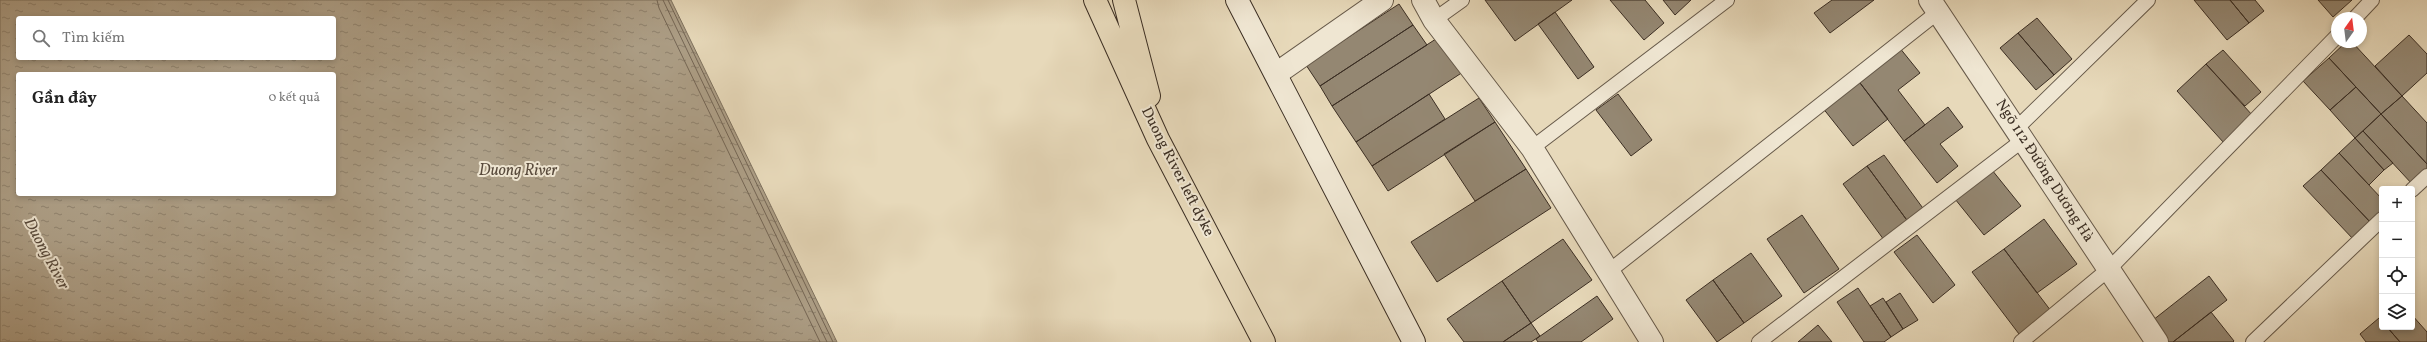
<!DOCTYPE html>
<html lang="vi">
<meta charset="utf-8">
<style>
body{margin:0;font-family:Vollkorn,serif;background:#f6f6f6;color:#222}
.controls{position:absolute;right:12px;bottom:12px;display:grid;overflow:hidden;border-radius:4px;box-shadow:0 2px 6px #0003}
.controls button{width:36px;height:36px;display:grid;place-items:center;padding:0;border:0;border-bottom:1px solid #e0e0e0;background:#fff;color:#222;font:20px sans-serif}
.compass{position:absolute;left:2331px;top:12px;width:36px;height:36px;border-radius:50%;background:#fff;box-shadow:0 2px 6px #0003;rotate:14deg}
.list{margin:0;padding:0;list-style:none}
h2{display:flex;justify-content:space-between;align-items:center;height:52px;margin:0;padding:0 16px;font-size:17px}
h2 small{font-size:13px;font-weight:400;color:#767676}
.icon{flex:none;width:22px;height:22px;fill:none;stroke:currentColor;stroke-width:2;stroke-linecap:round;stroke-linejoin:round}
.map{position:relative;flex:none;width:2427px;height:342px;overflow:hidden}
.search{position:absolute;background:#fff;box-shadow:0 2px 6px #0003;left:16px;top:16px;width:320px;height:44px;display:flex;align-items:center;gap:10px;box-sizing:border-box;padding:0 14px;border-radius:4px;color:#767676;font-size:15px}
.panel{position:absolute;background:#fff;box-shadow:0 2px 6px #0003;left:16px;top:72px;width:320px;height:124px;border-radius:4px}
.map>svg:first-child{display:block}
.water{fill:url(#water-ripples);stroke:#7f725f;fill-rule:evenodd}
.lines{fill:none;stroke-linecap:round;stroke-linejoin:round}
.shore{stroke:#746655;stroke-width:1}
.building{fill:#948772;stroke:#3b2e23}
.lane-casing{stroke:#665949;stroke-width:16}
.street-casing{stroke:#665949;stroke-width:24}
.secondary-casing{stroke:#3b2e23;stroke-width:24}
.primary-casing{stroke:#3b2e23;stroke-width:24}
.lane{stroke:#efe6d2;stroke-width:14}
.street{stroke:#efe6d2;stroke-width:22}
.secondary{stroke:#efe6d2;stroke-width:22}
.primary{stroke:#e7d9ba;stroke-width:22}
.labels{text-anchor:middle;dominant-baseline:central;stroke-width:4;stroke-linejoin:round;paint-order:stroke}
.street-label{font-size:15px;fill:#3b2e23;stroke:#efe6d2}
.water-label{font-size:16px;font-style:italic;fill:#584a3c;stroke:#efe6d2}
</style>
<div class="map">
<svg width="2427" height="342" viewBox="0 0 2427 342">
<defs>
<pattern id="water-ripples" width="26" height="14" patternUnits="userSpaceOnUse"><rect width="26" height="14" fill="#ad9f87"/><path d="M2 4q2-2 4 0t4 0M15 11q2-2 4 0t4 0" fill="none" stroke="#8e826e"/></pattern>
</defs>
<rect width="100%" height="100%" fill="#e7d9ba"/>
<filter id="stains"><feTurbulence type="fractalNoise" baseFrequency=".005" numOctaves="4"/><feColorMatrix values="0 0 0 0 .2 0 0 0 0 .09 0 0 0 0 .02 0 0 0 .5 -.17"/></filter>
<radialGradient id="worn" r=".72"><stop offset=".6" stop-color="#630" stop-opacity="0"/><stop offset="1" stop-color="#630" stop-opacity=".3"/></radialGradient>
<path class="water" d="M0,0H671L837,342H0ZM18,18H334V58H18ZM18,74H334V194H18Z"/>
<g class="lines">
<path class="shore" d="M657,0L659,8L820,342
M663,0L827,342
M668,0L833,342"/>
</g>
<path class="building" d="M1485,0H1572L1515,41Z
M1610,0H1645L1664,23L1644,40Z
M1663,0H1691L1675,15Z
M1832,0H1874L1830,33L1814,13Z
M2194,0H2230L2249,23L2227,40Z
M2230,0H2255L2264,11L2249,23Z
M2318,0H2352L2333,17Z
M1399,4L1413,25L1320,86L1306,65Z
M1555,12L1594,67L1578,79L1538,24Z
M2037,18L2072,59L2054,75L2018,33Z
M1413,25L1427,45L1332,106L1320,86Z
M2018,33L2054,75L2036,90L2000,48Z
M2409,35L2427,54V73L2402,96L2375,66Z
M1439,37L1463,72L1356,142L1332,106Z
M2346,42H2352L2402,96L2381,114L2329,58Z
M1899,47L1920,73L1898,90L1925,125L1904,141L1857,79Z
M2223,50L2261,92L2245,106L2206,64Z
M2329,58L2356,87L2330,110L2303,81Z
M2206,64L2253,116L2224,143L2177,91Z
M1857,79L1888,119L1853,146L1822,107Z
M2356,87L2381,114L2355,138L2330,110Z
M1429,94L1445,119L1372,166L1356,142Z
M1618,94L1652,140L1631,156L1596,110Z
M2402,96L2427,123V164L2381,114Z
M1479,98L1495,122L1388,191L1372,166Z
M1948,107L1963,127L1940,144L1958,166L1937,183L1904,141Z
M2381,114L2427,164V172L2413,185L2363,131Z
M1495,122L1526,169L1475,201L1444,154Z
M2363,131L2393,163L2384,170L2355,138Z
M2355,138L2384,170L2369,185L2339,153Z
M2339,153L2382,199V215L2372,224L2321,170Z
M1884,155L1925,211L1909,223L1867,166Z
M1867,166L1909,223L1884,240L1843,184Z
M1526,169L1551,208L1437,282L1411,242Z
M1992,170L2021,206L1984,235L1955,199Z
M2321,170L2372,224L2354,240L2303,186Z
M1802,215L1839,269L1804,293L1767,239Z
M2044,219L2077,264L2037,293L2004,249Z
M1917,235L1955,285L1933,303L1894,252Z
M1563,239L1592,280L1531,323L1502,281Z
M2004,249L2051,311L2019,334L1972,272Z
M1751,253L1782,296L1744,323L1713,280Z
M2209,276L2227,300L2173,342H2162L2148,324Z
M1713,280L1744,323L1717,342L1686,300Z
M1502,281L1531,323L1503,342H1464L1447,319Z
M1858,288L1891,337L1884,342H1864L1837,302Z
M1900,293L1918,320L1903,329L1886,302Z
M1597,296L1613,319L1581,342H1538L1536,339Z
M1883,298L1903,329L1891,337L1870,306Z
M2211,312L2234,341L2233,342H2173Z
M2412,315L2427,332V342H2400L2387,327H2412Z
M2379,318L2382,322V327H2387L2400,342H2366L2360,334Z
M1531,323L1540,336L1531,342H1503Z
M1818,325L1832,342H1798Z"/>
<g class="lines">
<defs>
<path id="lane" d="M2355,18L2372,0
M1434,20L1462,0
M2016,129L2148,0
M1532,148L1727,0
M2412,190L2427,176
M1608,272L1938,12
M1759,342L2023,140
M2021,342L2109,269L2337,36
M2253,342L2382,219"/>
<path id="street" d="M1423,0L1434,20L1532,148L1652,342
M1930,0L2157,342
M1276,74L1382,0"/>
<path id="secondary" d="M1237,0L1414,342"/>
<path id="primary" d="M1095,0L1158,139L1264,342
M1124,0L1149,96"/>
</defs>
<use href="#lane" class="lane-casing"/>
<use href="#street" class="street-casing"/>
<use href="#secondary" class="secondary-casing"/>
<use href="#primary" class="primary-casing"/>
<use href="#lane" class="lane"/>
<use href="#street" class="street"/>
<use href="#secondary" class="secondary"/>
<use href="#primary" class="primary"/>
</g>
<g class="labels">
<g class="street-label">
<text transform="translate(2044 171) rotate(57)">Ngõ 112 Đường Dương Hà</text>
<text transform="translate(1177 172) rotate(63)">Duong River left dyke</text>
</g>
<g class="water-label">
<text x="518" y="171">Duong River</text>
<text transform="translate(46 254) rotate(62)">Duong River</text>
</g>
</g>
<rect width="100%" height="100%" filter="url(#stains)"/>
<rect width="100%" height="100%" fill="url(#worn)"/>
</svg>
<div class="controls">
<button>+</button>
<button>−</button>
<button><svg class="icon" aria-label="locate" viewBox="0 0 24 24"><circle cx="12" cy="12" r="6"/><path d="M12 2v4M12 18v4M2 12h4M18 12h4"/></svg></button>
<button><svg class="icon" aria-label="layers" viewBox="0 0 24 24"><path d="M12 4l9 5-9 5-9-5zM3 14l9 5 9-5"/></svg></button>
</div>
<svg class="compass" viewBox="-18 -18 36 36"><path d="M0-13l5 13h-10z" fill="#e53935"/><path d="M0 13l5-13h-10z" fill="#767676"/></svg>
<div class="search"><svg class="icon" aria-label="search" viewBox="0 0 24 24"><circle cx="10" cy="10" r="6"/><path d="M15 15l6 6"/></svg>Tìm kiếm</div>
<section class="panel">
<h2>Gần đây<small>0 kết quả</small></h2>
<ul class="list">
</ul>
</section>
</div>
